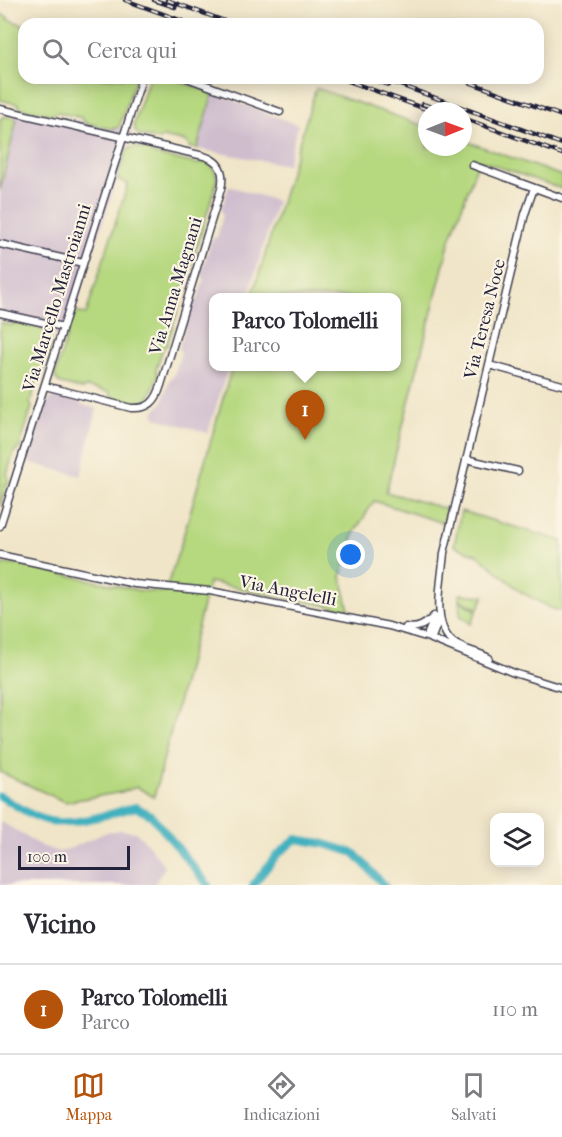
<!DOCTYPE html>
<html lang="it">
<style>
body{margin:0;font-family:"IM FELL French Canon",serif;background:#f2f2f3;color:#2b2b33}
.controls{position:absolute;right:18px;bottom:18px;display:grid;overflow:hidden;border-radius:12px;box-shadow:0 3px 15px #0003}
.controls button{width:54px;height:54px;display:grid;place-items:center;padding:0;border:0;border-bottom:2px solid #e1e1e2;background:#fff;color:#2b2b33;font:30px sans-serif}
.compass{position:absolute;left:418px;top:102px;width:54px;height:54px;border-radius:50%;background:#fff;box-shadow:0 3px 15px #0003;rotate:89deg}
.scale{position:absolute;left:18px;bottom:15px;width:112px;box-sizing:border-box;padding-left:6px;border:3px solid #22223b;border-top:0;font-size:16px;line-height:21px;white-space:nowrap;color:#22223b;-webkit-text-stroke:4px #fcf5e5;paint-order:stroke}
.you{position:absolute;left:351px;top:555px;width:21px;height:21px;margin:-15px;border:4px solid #fff;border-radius:50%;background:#1a73e8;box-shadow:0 0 0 9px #1a73e833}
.badge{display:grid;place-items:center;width:39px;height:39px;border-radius:50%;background:#b45309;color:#fff;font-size:20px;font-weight:700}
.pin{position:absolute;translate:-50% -50px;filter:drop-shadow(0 2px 3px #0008)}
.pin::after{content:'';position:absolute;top:32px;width:21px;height:18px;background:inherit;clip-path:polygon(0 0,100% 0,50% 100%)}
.popup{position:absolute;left:209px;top:293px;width:192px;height:78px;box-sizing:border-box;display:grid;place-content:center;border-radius:12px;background:#fff;filter:drop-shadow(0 2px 4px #0005);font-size:20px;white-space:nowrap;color:#7c7c81}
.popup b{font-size:22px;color:#2b2b33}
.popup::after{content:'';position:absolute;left:50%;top:100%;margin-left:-12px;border:12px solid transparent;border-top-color:#fff}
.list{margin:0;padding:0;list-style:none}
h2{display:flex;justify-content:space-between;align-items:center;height:78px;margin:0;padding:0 24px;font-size:26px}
h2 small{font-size:20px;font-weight:400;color:#7c7c81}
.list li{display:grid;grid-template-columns:39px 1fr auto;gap:18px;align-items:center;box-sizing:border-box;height:90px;padding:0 24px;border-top:2px solid #e1e1e2}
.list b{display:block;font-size:22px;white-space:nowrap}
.list p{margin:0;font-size:20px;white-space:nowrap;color:#7c7c81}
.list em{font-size:20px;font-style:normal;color:#7c7c81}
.icon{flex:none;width:33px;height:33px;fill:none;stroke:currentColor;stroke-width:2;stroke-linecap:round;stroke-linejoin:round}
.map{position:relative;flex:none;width:562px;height:885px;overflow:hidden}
.search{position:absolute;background:#fff;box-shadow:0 3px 15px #0003;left:18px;right:18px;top:18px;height:66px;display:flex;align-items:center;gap:15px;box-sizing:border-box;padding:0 21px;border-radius:18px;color:#7c7c81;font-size:22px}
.sheet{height:168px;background:#fff}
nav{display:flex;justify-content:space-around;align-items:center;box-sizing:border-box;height:84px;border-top:2px solid #e1e1e2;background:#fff;font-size:16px;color:#7c7c81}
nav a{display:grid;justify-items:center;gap:3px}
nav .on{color:#b45309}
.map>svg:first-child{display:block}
.industrial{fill:#cfbdce}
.green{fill:#b6d87f;stroke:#6c7d5d;stroke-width:1.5}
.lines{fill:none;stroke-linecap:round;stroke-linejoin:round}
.canal{stroke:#43b1bf;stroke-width:8}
.street-casing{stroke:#413f50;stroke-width:9}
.street{stroke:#fff;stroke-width:6}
.rail-casing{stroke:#22223b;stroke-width:4.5}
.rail{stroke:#fcf5e5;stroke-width:2;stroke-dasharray:7;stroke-linecap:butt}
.labels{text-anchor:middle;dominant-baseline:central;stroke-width:4.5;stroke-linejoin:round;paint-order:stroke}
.street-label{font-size:18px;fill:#22223b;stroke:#fcf5e5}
</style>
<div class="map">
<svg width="562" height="885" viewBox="0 0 562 885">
<rect width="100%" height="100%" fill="#fcf5e5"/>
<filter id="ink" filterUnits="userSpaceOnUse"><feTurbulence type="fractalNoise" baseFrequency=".0167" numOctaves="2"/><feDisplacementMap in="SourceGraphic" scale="12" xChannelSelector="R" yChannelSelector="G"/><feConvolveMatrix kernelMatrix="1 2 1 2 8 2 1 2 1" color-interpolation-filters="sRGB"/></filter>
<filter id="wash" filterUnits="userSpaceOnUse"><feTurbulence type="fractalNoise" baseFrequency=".008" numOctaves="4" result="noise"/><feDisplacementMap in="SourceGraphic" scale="24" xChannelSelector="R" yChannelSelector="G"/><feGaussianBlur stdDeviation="1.35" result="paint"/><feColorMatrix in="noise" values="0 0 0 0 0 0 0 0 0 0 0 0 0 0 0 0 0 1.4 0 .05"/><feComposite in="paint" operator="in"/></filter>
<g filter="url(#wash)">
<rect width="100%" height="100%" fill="#f0e5c8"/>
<path class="industrial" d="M213,93L298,125L287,165L197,149Z
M17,110L132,131L66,338L0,320V178Z
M229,186L277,201L248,297L214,298V366L228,367L208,433L156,418L153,413L162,403L170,379L174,376L181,352L179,349L192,303L197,301L204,279L201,274L212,239L217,237L223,215L221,210Z
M55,395L79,401L82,405L97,408L81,476L27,462L47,401Z
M0,821L41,846L59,852L74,847L107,832L121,830L135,832L146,842L165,867L154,885H0Z"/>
<path class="green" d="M0,14L8,17L7,19L24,25V78H136L119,127L112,129L85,123L82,118L57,112L53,115L20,108L18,104L0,100Z
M149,78H170L213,93L197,149L189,147L187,142L163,137L159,140L139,135L135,131L134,124Z
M316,88L427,127V147H463V140L562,176V189L479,160L450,240L386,492L447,509L443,523L374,501L354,533L341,577L349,610L209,582L154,797L137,787L122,792L65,802L0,772V564L20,565L142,591L165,592L181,544L232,367L397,366V298L252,297Z
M5,116L17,119L0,190V119Z
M134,146L150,150L153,154L197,164C209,158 216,170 217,181L167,345L163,348L156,370L158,374C147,409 143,405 111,397L109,392L86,387L82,389L61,384L55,378V375L74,312L86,314L128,184L117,179L127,150Z
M0,323L11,325L16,323C24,325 36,325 44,330C60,338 45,366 41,379L37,381L30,403L32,407L19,449L14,452L7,474L9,478L0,506Z
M461,511L562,541V611L550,608L521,592L478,555L454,546Z
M460,594L484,596L478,609L459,599Z
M459,601L477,610L471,624L460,615Z"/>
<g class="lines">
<path class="canal" d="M0,796C17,806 36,820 56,822C83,824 110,813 136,807L152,816L208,885
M253,885L276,856L296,839L325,844L354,853L384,885"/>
</g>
</g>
<g filter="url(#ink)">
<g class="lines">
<defs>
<path id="street" d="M187,78L280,112
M0,109L204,156C220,161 225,172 221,189L161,385C156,402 149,409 131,408L45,386
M472,165L562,198
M0,244L83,263
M0,313L63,327
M489,365L562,385
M466,459L518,471
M0,526L142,78
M0,555L135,584L210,591L389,626L429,638L514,673L562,688
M406,627C418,630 426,624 434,616
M429,638L428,633L434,618
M429,638L433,635L439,619
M489,658C478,652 464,650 454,643C430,625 442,579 444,553L525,214L534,188"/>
</defs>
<use href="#street" class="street-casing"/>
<use href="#street" class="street"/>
<defs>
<path id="rail" d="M125,0L191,24
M154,0L175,7
M167,0L233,24
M340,78L431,111
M369,78L389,85
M381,78L562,144
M458,78L562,116
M423,104L443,111
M463,118L562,154"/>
</defs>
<use href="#rail" class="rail-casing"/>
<use href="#rail" class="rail"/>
</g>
</g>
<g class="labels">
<g class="street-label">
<text transform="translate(176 286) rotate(-73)">Via Anna Magnani</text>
<text transform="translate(57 298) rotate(-73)">Via Marcello Mastroianni</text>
<text transform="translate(485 319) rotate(-76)">Via Teresa Noce</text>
<text transform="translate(288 591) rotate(11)">Via Angelelli</text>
</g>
</g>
</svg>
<div class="controls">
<button><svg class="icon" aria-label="layers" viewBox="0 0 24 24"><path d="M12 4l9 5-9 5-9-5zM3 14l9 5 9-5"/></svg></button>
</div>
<svg class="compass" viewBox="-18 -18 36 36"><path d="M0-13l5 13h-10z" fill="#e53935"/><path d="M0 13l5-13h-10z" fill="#7c7c81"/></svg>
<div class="scale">100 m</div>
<div class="you"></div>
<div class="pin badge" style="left:305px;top:440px">1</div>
<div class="popup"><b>Parco Tolomelli</b>Parco</div>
<div class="search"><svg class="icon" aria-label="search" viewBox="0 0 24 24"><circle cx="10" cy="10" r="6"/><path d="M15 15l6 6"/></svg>Cerca qui</div>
</div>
<section class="sheet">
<h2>Vicino<small></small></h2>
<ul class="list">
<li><span class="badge">1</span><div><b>Parco Tolomelli</b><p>Parco</p></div><em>110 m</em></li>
</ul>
</section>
<nav>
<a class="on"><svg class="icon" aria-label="map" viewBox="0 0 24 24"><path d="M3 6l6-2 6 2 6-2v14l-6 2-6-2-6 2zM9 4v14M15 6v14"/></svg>Mappa</a>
<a><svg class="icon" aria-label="directions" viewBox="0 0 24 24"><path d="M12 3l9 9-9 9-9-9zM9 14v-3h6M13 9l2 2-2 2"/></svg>Indicazioni</a>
<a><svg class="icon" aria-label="saved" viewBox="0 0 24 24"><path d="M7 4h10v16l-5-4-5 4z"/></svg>Salvati</a>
</nav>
